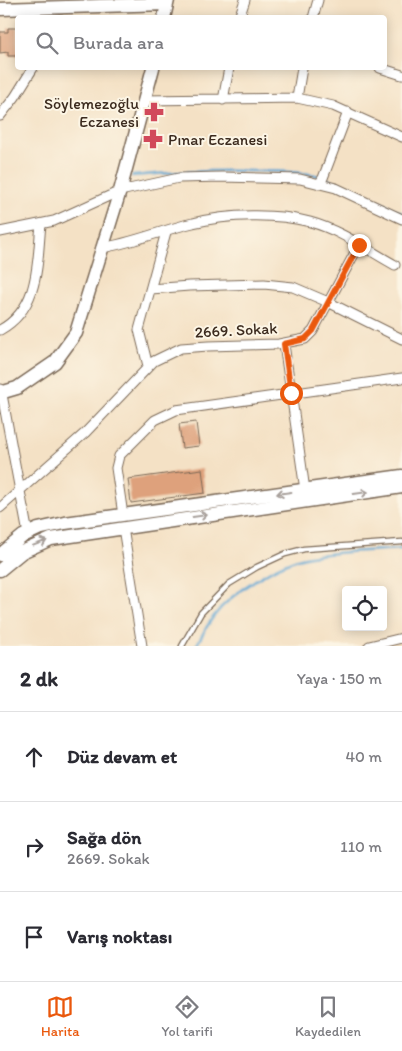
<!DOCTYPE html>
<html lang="tr">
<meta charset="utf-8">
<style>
body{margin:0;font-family:Itim,sans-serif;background:#f7f7f7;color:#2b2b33}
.controls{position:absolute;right:15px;bottom:15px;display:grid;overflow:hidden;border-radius:5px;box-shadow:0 2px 12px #0003}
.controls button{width:45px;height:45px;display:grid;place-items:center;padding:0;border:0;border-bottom:1px solid #e1e1e2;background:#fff;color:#2b2b33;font:25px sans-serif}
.stop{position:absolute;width:15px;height:15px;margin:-11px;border:4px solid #ea580c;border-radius:50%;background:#fff}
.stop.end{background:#ea580c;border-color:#fff;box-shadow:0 1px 5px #0008}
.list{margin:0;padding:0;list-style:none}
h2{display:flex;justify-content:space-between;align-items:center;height:65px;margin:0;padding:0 20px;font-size:21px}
h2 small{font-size:16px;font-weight:400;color:#7c7c81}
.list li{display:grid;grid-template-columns:32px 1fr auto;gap:15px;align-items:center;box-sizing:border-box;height:90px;padding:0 20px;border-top:1px solid #e1e1e2}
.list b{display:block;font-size:19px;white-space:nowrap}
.list p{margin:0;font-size:16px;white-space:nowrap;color:#7c7c81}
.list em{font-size:16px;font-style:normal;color:#7c7c81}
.icon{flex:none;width:28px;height:28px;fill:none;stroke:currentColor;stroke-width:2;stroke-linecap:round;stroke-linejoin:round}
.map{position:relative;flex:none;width:402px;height:646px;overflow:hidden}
.search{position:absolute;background:#fff;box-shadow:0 2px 12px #0003;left:15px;right:15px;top:15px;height:55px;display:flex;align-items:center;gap:12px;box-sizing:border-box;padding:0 18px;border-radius:5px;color:#7c7c81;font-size:19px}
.sheet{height:335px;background:#fff}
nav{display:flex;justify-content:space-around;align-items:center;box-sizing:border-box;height:70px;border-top:1px solid #e1e1e2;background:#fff;font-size:14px;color:#7c7c81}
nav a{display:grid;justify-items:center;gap:2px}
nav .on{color:#ea580c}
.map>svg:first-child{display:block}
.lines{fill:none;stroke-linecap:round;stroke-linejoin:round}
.stream{stroke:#5ba4d2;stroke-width:2.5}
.building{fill:#dea17c}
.lane-casing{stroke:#7c6a58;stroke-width:7}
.street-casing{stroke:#7c6a58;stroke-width:11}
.secondary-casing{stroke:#7c6a58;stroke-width:15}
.lane{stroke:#fff;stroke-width:4.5}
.street{stroke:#fff;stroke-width:9}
.secondary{stroke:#fff;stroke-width:12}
.oneway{stroke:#a79f9a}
.route{stroke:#ea580c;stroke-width:6}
.labels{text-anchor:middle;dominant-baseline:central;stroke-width:4;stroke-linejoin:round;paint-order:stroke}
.poi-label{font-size:16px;fill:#3b2a1e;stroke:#fcf5e5;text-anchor:end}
.street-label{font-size:16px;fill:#3b2a1e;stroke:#fcf5e5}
</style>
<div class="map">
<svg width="402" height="646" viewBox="0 0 402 646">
<rect width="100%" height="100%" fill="#fcf5e5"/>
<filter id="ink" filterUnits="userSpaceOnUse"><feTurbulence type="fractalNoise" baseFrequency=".02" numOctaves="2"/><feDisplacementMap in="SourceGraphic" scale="10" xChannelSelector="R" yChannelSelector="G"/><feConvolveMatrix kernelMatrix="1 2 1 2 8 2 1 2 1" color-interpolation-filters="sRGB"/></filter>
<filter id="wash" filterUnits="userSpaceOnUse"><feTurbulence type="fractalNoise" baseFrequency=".0096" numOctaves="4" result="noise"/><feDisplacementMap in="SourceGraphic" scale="20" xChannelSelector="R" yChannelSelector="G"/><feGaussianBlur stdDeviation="1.12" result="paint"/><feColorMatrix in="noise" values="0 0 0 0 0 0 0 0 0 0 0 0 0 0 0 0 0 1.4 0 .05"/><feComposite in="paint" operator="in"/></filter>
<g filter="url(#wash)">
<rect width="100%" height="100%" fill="#f4e1c5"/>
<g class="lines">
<path class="stream" d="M132,176C173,172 213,170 254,171C274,171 295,171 315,175C342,182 376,201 402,213
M196,646C202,636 207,625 214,616C232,592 279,561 310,556C340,551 372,551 402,549"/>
</g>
<g id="blocks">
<path class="building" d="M8,28H17L18,56H8V52L0,53V32H8Z
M196,422L199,446L182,448L179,424Z
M202,469L205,493L131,503L128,479Z"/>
</g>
</g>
<g filter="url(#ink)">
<use href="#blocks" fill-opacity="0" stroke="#7c6a58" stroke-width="1"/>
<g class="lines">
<defs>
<path id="lane" d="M182,646L201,613L229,584L257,567L285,554L304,549L402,542"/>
<path id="street" d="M239,18L245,0
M313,18L318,0
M380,68L402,75
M297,98L302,68
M144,100L297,98L333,106L402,137
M223,100L229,68
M0,116L15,97L33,68
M319,184L323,178L348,112
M0,232L54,221L120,191L179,178L222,177L300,179L336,188L402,219
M101,248C133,243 162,230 193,223C228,214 276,213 310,222C340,230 368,250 395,265
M151,289L189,286L264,284L293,287L328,302L402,339
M0,330C40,308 37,263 41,224
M284,344L305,490
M148,366L139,330L166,232
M1,389L28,534
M0,508L85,433L154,361L181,348L208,346L279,344L305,339L313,331L359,245
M123,515L116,468L119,456L155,420L176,410L402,378
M123,528L142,646
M369,646L402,638"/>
<path id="secondary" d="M0,9L167,4
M164,18L168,0
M0,393L17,388L55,362L76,333L120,191L153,68
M0,555L23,536L38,529L65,523L402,476
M0,570L22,552L51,539L402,487"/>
</defs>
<use href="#lane" class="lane-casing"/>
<use href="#street" class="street-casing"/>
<use href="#secondary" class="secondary-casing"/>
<use href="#lane" class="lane"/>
<use href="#street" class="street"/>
<use href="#secondary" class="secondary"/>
</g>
<defs><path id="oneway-shaft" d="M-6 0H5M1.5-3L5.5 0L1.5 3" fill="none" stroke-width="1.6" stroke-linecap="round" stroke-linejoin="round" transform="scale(1.25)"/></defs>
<g class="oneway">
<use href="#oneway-shaft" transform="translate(284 493) rotate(172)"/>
<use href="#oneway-shaft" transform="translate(361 493) rotate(-8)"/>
<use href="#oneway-shaft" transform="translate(200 516) rotate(-8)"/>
<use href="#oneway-shaft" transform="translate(40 543) rotate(-21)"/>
</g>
</g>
<g class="lines" filter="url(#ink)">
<path class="route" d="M291,393L284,344L305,339L313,331L359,245"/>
</g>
<defs>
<symbol id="pharmacy-bare" viewBox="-9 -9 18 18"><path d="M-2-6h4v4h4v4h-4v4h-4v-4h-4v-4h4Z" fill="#d1495b" stroke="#fcf5e5" stroke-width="2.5" paint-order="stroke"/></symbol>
</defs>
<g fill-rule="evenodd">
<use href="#pharmacy-bare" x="140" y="98" width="28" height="28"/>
<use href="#pharmacy-bare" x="139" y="125" width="28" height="28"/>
</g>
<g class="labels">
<g class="poi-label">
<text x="139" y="103">Söylemezoğlu<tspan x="139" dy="18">Eczanesi</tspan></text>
<text x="168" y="139" text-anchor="start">Pınar Eczanesi</text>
</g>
<g class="street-label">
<text transform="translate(236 330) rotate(-3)">2669. Sokak</text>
</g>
</g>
</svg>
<div class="controls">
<button><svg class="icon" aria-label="locate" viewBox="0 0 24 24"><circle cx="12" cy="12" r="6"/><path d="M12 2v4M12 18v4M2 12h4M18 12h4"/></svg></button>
</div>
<div class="stop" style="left:291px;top:393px"></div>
<div class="stop end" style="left:359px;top:245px"></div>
<div class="search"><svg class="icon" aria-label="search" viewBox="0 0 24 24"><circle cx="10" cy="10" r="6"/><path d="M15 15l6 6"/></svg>Burada ara</div>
</div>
<section class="sheet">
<h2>2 dk<small>Yaya · 150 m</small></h2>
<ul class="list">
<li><svg class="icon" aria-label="ahead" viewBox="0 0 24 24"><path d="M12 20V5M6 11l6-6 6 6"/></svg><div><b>Düz devam et</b></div><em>40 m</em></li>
<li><svg class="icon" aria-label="right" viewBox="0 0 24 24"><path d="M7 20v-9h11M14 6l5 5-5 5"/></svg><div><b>Sağa dön</b><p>2669. Sokak</p></div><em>110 m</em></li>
<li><svg class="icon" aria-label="arrive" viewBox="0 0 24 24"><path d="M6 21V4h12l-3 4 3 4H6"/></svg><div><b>Varış noktası</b></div></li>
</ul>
</section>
<nav>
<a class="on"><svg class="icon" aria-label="map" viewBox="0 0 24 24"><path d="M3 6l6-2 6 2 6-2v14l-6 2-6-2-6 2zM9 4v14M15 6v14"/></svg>Harita</a>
<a><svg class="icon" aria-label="directions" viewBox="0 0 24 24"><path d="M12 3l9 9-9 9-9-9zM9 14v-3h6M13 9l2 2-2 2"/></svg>Yol tarifi</a>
<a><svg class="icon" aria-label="saved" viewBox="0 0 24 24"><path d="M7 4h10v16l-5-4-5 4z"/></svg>Kaydedilen</a>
</nav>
